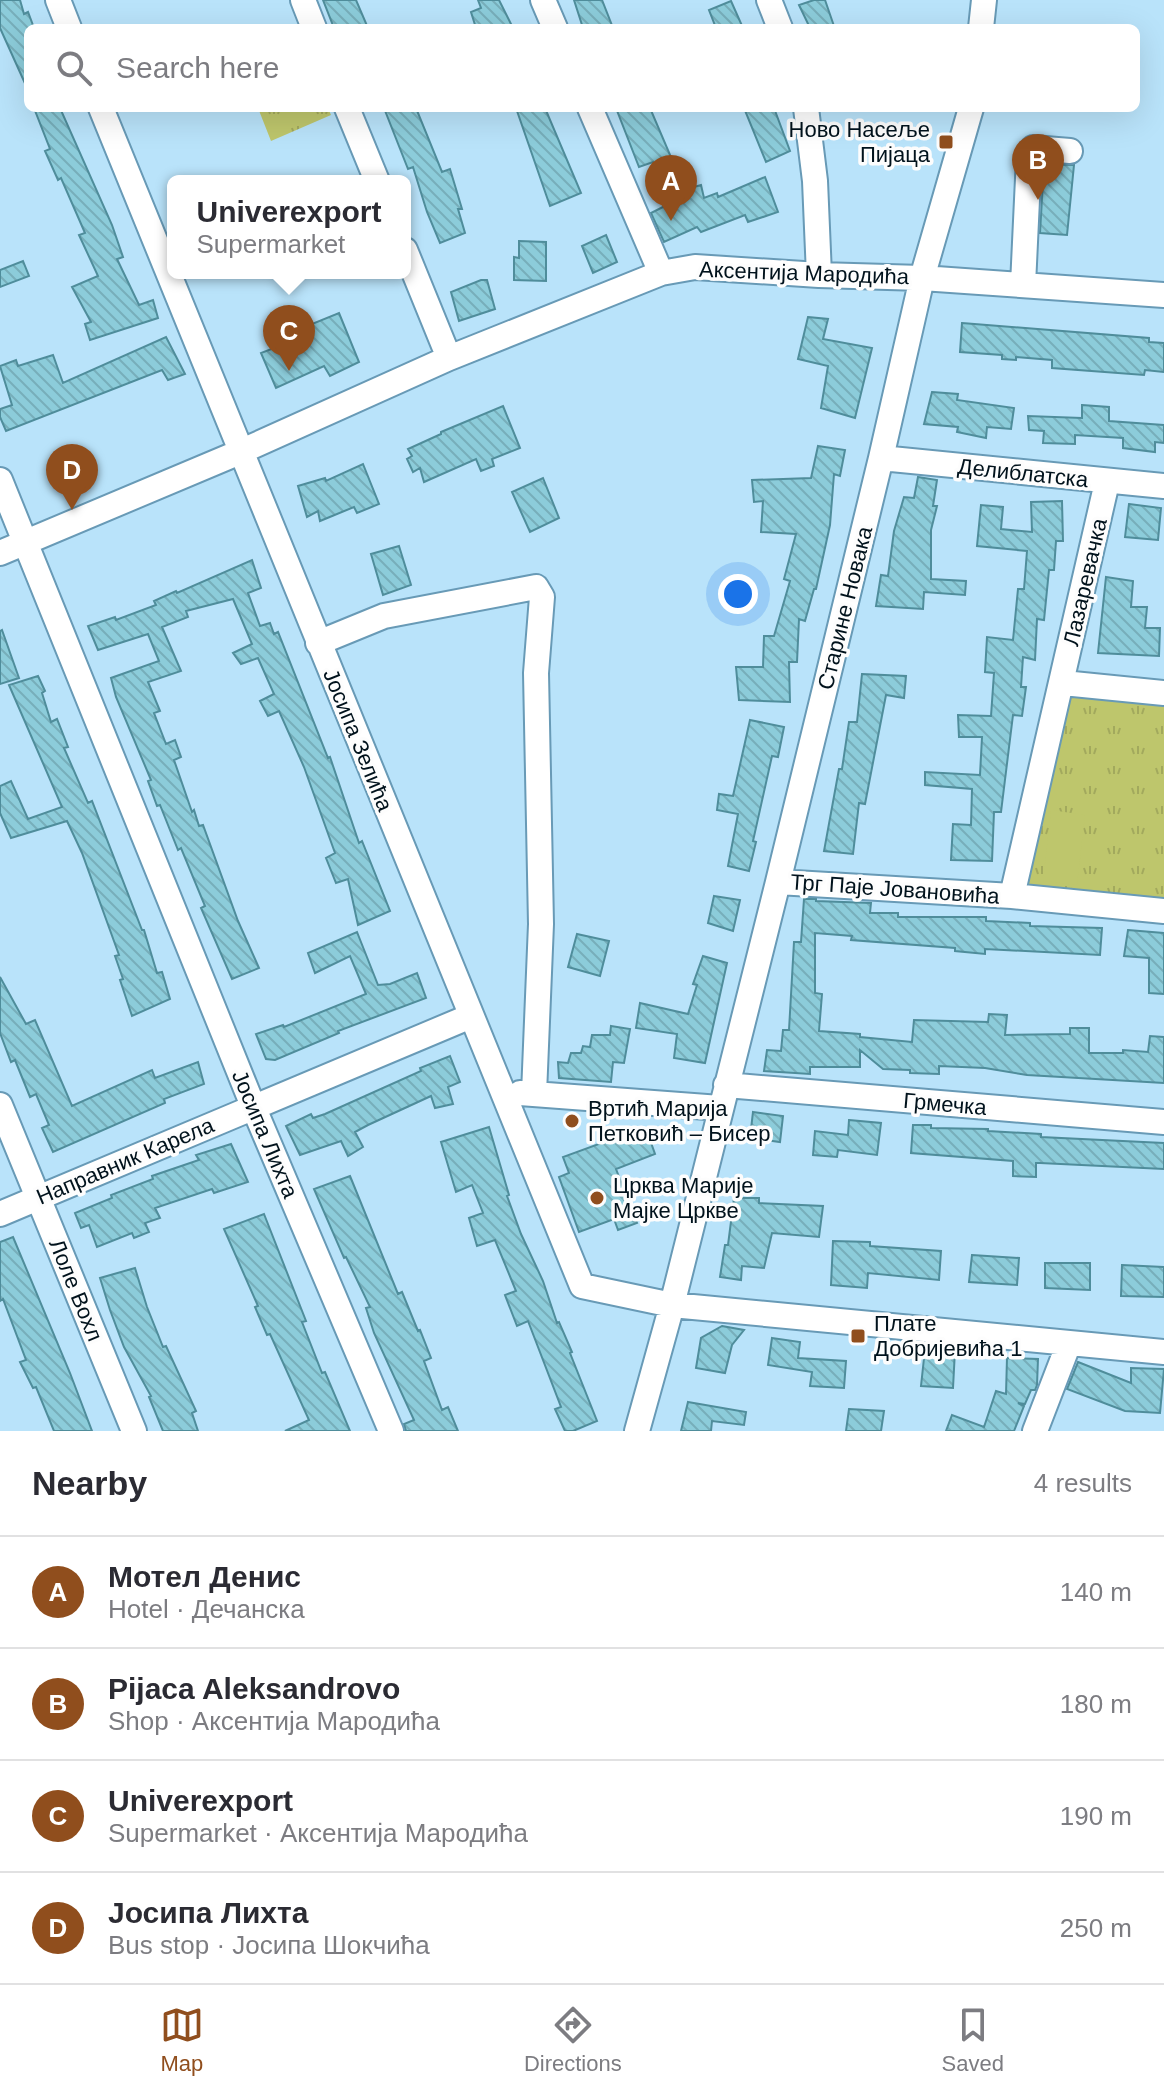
<!DOCTYPE html>
<meta charset="utf-8">
<style>
body{margin:0;font-family:Helvetica,sans-serif;background:#f2f2f3;color:#2b2b33}
.you{position:absolute;left:738px;top:594px;width:28px;height:28px;margin:-20px;border:6px solid #fff;border-radius:50%;background:#1a73e8;box-shadow:0 0 0 12px #1a73e833}
.badge{display:grid;place-items:center;width:52px;height:52px;border-radius:50%;background:#904e1d;color:#fff;font-size:26px;font-weight:700}
.pin{position:absolute;translate:-50% -66px;filter:drop-shadow(0 2px 4px #0008)}
.pin::after{content:'';position:absolute;top:42px;width:28px;height:24px;background:inherit;clip-path:polygon(0 0,100% 0,50% 100%)}
.popup{position:absolute;left:167px;top:175px;width:244px;height:104px;box-sizing:border-box;display:grid;place-content:center;border-radius:12px;background:#fff;filter:drop-shadow(0 2px 6px #0005);font-size:26px;white-space:nowrap;color:#7c7c81}
.popup b{font-size:30px;color:#2b2b33}
.popup::after{content:'';position:absolute;left:50%;top:100%;margin-left:-16px;border:16px solid transparent;border-top-color:#fff}
.list{margin:0;padding:0;list-style:none}
h2{display:flex;justify-content:space-between;align-items:center;height:104px;margin:0;padding:0 32px;font-size:34px}
h2 small{font-size:26px;font-weight:400;color:#7c7c81}
.list li{display:grid;grid-template-columns:52px 1fr auto;gap:24px;align-items:center;box-sizing:border-box;height:112px;padding:0 32px;border-top:2px solid #e1e1e2}
.list b{display:block;font-size:30px;white-space:nowrap}
.list p{margin:0;font-size:26px;white-space:nowrap;color:#7c7c81}
.list em{font-size:26px;font-style:normal;color:#7c7c81}
.icon{flex:none;width:44px;height:44px;fill:none;stroke:currentColor;stroke-width:2;stroke-linecap:round;stroke-linejoin:round}
.map{position:relative;flex:none;width:1164px;height:1431px;overflow:hidden}
.search{position:absolute;background:#fff;box-shadow:0 8px 32px #0002;left:24px;right:24px;top:24px;height:88px;display:flex;align-items:center;gap:20px;box-sizing:border-box;padding:0 28px;border-radius:12px;color:#7c7c81;font-size:30px}
.sheet{height:552px;background:#fff}
nav{display:flex;justify-content:space-around;align-items:center;box-sizing:border-box;height:112px;border-top:2px solid #e1e1e2;background:#fff;font-size:22px;color:#7c7c81}
nav a{display:grid;justify-items:center;gap:4px}
nav .on{color:#904e1d}
.map>svg:first-child{display:block}
.grass{fill:url(#grass-tufts)}
.pitch{fill:#bec66c}
.building{fill:url(#building-back-hatch);stroke:#4f8d9b;stroke-width:2}
.lines{fill:none;stroke-linecap:round;stroke-linejoin:round}
.minor-casing{stroke:#689ab6;stroke-width:28}
.minor{stroke:#fff;stroke-width:24}
.poi-dot{fill:#904e1d;stroke:#fdfdfd;stroke-width:3}
.labels{text-anchor:middle;dominant-baseline:central;stroke-width:7;stroke-linejoin:round;paint-order:stroke}
.poi-label{font-size:22px;fill:#01121c;stroke:#fdfdfd;text-anchor:start}
.street-label{font-size:22px;fill:#01121c;stroke:#fdfdfd}
</style>
<div class="map">
<svg width="1164" height="1431" viewBox="0 0 1164 1431">
<defs>
<pattern id="grass-tufts" width="24" height="20" patternUnits="userSpaceOnUse" patternTransform="scale(2)"><rect width="24" height="20" fill="#bec66c"/><path d="M3 7l-1-3M5 7V3M7 7l1-3M15 17l-1-3M17 17v-4M19 17l1-3" fill="none" stroke="#a2a95d"/></pattern>
<pattern id="building-back-hatch" width="6" height="6" patternUnits="userSpaceOnUse" patternTransform="scale(2)"><rect width="6" height="6" fill="#8cccda"/><path d="M-1 5l2 2M0 0l6 6M5-1l2 2" fill="none" stroke="#77aeba"/></pattern>
</defs>
<rect width="100%" height="100%" fill="#b9e3fa"/>
<path class="grass" d="M258,108H328L331,115L271,141Z
M1071,694L1164,704V903L1027,889Z"/>
<path class="pitch" d="M1051,810L1085,815L1077,885L1043,881Z"/>
<path class="building" d="M0,0H20L24,14L28,12L34,28H28V90L0,28Z
M323,0H356L368,28H334Z
M478,0H499L513,28H476L471,12L481,8Z
M574,0H602L613,28H583Z
M814,0H825L834,26L810,28L799,5Z
M731,1L743,28H716L709,10Z
M34,108H60L112,225L123,257L117,259L139,305L153,300L158,318L90,340L85,324L91,322L72,287L98,276L79,235L85,233L61,178L58,180L45,151L50,149Z
M384,108H416L442,172L450,169L462,209H458L465,233L440,243L427,212L413,167L408,169Z
M516,108H545L581,193L550,206Z
M616,108H650L676,169L686,165L694,187L701,185L704,198L717,193L718,197L765,177L778,212L748,222L745,215L701,232L697,227L664,242L651,213L669,204L653,162L639,167Z
M744,108H774L790,151L766,162Z
M1044,164L1074,165L1067,235L1040,233Z
M606,235L617,262L593,273L582,246Z
M519,241L546,242V281L514,280V257L519,258Z
M23,261L29,276L0,287V270Z
M481,280H487L495,309L459,321L451,292Z
M339,313L359,362L330,376L324,366L276,388L261,353L305,336L302,328Z
M808,317L828,319L823,339L872,348L855,418L821,408L828,366L798,359Z
M962,323L1149,338V342L1164,343V372L1145,370L1144,375L1052,368V360L1016,357V360L1002,359V355L960,352Z
M166,337L185,374L168,380L162,370L6,431L0,417V409L12,405L0,366L16,360L18,366L53,355L63,383Z
M932,392L958,394L957,400L1014,408L1011,429L987,427L986,438L957,432L958,427L924,424Z
M1082,405L1109,407V421L1164,425V443L1155,442V452L1123,448V438L1075,435V444L1043,443L1044,431L1029,430L1028,416L1082,418Z
M503,406L520,448L492,459L494,466L481,471L476,459L424,482L420,468L413,472L407,459L412,456L408,449L441,434V432Z
M818,446L845,450L840,476L834,474L830,525L816,589H814L805,621L799,619L797,662H789L790,702L739,700L736,667H763L764,636H774L790,581L784,579L796,534L761,532L763,501L754,502L752,480L811,478Z
M363,464L379,504L357,513L354,507L320,521L318,511L307,517L298,486L325,478L326,481Z
M918,477L937,480L933,506H937L931,530V579L966,581L965,595L924,592L923,609L876,606L881,575L888,576L894,531L904,497L914,498Z
M543,478L559,518L530,532L512,492Z
M1062,501L1063,541H1056L1054,570H1049L1044,620L1037,619L1035,660L1023,657L1021,687H1026L1022,716L1013,715L1001,812H994L992,861L951,860L953,824L971,825L972,789L925,785V772L980,775L982,737H959L958,715L991,716L994,673L985,672L987,637L1013,640L1018,589H1024L1027,551L977,546L981,505L1003,507L1001,529L1032,532L1031,502Z
M1129,504L1161,508L1158,540L1125,537Z
M399,546L411,585L383,595L371,554Z
M252,560L261,588L248,593L260,626L270,623L274,634L278,632L328,758L330,757L359,843L362,841L390,911L358,925L348,879L336,883L326,858L335,853L304,767L279,711L268,716L260,701L274,694L258,658L241,664L233,653L252,644L233,599L186,611L188,617L162,627L181,671L148,682L160,711L154,713L166,744L175,740L181,757L174,760L192,812L194,810L199,826L203,825L238,921L259,968L232,979L201,908L205,906L181,848L178,850L160,805L157,806L148,781L151,780L116,697L111,678L159,661L148,634L98,650L88,626L115,617L116,620L156,605L154,601L176,591L177,593Z
M1106,577L1133,581L1131,607H1147L1145,628H1160L1159,656L1098,653Z
M2,630L19,678L0,684V631Z
M862,674L906,676L904,698L886,695L865,804L859,803L853,854L824,851L839,769H842L849,722H857Z
M38,676L45,691L42,693L51,722L57,719L68,747L64,748L88,803L92,801L142,930H144L157,973L162,972L170,999L132,1016L120,980L123,979L115,956L119,955L82,853L67,821L11,838L0,813V786L11,781L28,819L62,807L9,685Z
M750,720L784,727L778,757L772,756L753,841L756,842L749,871L728,866L738,814L717,810L719,794L733,796Z
M714,896L740,900L733,931L708,923Z
M804,899H816V901L871,903L870,913H898V917H986V921L1030,923V926L1102,928L1100,955L985,949V954L955,951V948L851,940L852,936L815,933V993L822,994L819,1031L860,1034V1037L912,1042L914,1020L988,1022L989,1014L1007,1015L1005,1035L1070,1034V1028H1089V1053H1123V1050L1148,1052L1150,1036L1164,1037V1083L1027,1075L985,1068L939,1066V1074L910,1073V1070L883,1069L860,1050V1067H810V1074L764,1071L767,1050L781,1051L783,1030H789L794,942H801Z
M1128,930L1164,933V994L1149,993V958L1124,956Z
M357,932L378,985L390,984L417,973L426,998L338,1031L339,1033L275,1060L266,1059L256,1034L283,1025L284,1027L366,994L350,956L315,973L308,953Z
M577,934L609,941L600,976L568,967Z
M703,956L727,963L705,1063L674,1058L677,1034L636,1028L640,1003L688,1014L697,985L693,984Z
M0,977L26,1024L35,1020L72,1106L152,1070L155,1078L198,1062L204,1084L164,1099L165,1103L53,1152L42,1128L49,1125L36,1094L30,1097L15,1060L11,1062L0,1033Z
M611,1026L630,1029L624,1063L613,1062L611,1082L559,1078L558,1062L568,1063L571,1053H581L583,1046L590,1047L592,1035H610Z
M450,1056L460,1082L448,1087L453,1104L435,1108L431,1096L368,1125L355,1132L363,1147L348,1156L341,1141L300,1155L286,1126L311,1114L313,1118L325,1114L421,1071L420,1068Z
M753,1112L783,1116L780,1142L750,1138Z
M849,1120L881,1123L877,1155L838,1150L837,1157L813,1155L815,1131L848,1135Z
M913,1125H931V1128L988,1129V1131L1041,1134V1137L1164,1143V1169L1040,1163H1036V1177L1013,1176V1161L911,1153Z
M489,1127L509,1195L507,1196L521,1234L543,1281L557,1323L559,1322L572,1352L570,1353L597,1421L573,1431H565L555,1409L561,1407L528,1321L517,1326L505,1295L516,1291L495,1240L477,1246L469,1218L483,1213L472,1185L456,1192L441,1142Z
M637,1130L641,1143L650,1140L655,1154L616,1169L637,1223L618,1230L614,1219L579,1232L559,1177L569,1173L563,1157Z
M231,1144L248,1182L214,1193L212,1189L155,1208L160,1218L145,1223L149,1232L134,1238L132,1233L97,1247L89,1225L81,1228L75,1213L112,1198L111,1195L153,1179L152,1176L199,1160L196,1155Z
M350,1176L398,1294L402,1292L418,1331L420,1330L431,1358L424,1361L442,1410L448,1407L458,1431H406L404,1424L414,1420L374,1333L366,1308L370,1307L346,1257L344,1258L314,1189Z
M734,1198H759V1203L823,1206L819,1237L772,1233L764,1268L742,1266L741,1280L720,1277L725,1245H728Z
M264,1214L306,1321L302,1322L322,1373L325,1372L350,1431H285L309,1420L270,1334L267,1335L255,1307L258,1306L224,1229Z
M13,1237L70,1373L92,1431H54L36,1387L33,1388L20,1362L26,1360L3,1299L0,1301V1242Z
M833,1241L870,1242V1246L941,1251L939,1280L868,1273L867,1288L831,1285Z
M972,1255L1019,1258L1017,1285L969,1282Z
M1045,1263H1090V1290L1045,1288Z
M1122,1265L1164,1267V1297L1121,1296Z
M135,1268L147,1307L163,1347L166,1346L196,1411L192,1413L198,1431H163L149,1397L151,1396L124,1347L110,1310L100,1278Z
M722,1326L744,1330L732,1345L725,1373L696,1368L701,1338Z
M772,1338L800,1342L798,1358L846,1361L844,1388L810,1386L812,1372L768,1365Z
M925,1349L955,1350L953,1388L921,1386Z
M1007,1358L1038,1359L1037,1385L1035,1390H1031L1025,1404L1018,1403L1024,1406L1014,1431H946L952,1415L984,1427L996,1391L1006,1394Z
M1078,1362L1131,1383V1368L1164,1369L1160,1413L1125,1411L1067,1389Z
M688,1402L746,1412L744,1425L712,1421L711,1431H681Z
M849,1409L884,1411L881,1431H846Z"/>
<g class="lines">
<defs>
<path id="minor" d="M58,0L69,28
M303,0L314,28
M543,0L555,28
M769,0L780,28
M981,28L984,0
M101,108L582,1286L672,1305L1164,1352
M347,108L377,181
M590,108L661,273
M806,108L815,181L819,275
M405,250L449,358
M1023,285L1029,157L1033,148L1070,151
M881,458L1164,486
M0,480L253,1106L391,1431
M0,553L240,452L449,358L661,273L695,267L819,275L922,278L1164,295
M318,643L384,616L536,587L542,597L536,673L541,924L534,1094
M1063,683L1164,693
M778,882L1012,896L1164,911
M1012,896L1107,482
M726,1085L1164,1122
M520,1093L720,1108
M0,1105L134,1431
M0,1214L471,1016
M637,1431L672,1305L778,882L881,458L922,278L971,108
M1035,1431L1069,1343"/>
</defs>
<use href="#minor" class="minor-casing"/>
<use href="#minor" class="minor"/>
</g>
<g class="poi-dot">
<rect x="938" y="134" width="16" height="16" rx="4"/>
<circle cx="572" cy="1121" r="8"/>
<circle cx="597" cy="1198" r="8"/>
<rect x="850" y="1328" width="16" height="16" rx="4"/>
</g>
<g class="labels">
<g class="poi-label">
<text x="930" y="129" text-anchor="end">Ново Насеље<tspan x="930" dy="25">Пијаца</tspan></text>
<text x="588" y="1108">Вртић Марија<tspan x="588" dy="25">Петковић – Бисер</tspan></text>
<text x="613" y="1185">Црква Марије<tspan x="613" dy="25">Мајке Цркве</tspan></text>
<text x="874" y="1323">Плате<tspan x="874" dy="25">Добријевића 1</tspan></text>
</g>
<g class="street-label">
<text transform="translate(804 273) rotate(2)">Аксентија Мародића</text>
<text transform="translate(1023 473) rotate(6)">Делиблатска</text>
<text transform="translate(1085 582) rotate(-77)">Лазаревачка</text>
<text transform="translate(845 608) rotate(-76)">Старине Новака</text>
<text transform="translate(358 740) rotate(68)">Јосипа Зелића</text>
<text transform="translate(895 889) rotate(4)">Трг Паје Јовановића</text>
<text transform="translate(945 1104) rotate(5)">Грмечка</text>
<text transform="translate(265 1134) rotate(67)">Јосипа Лихта</text>
<text transform="translate(125 1161) rotate(-23)">Направник Карела</text>
<text transform="translate(76 1290) rotate(68)">Лоле Вохл</text>
</g>
</g>
</svg>
<div class="you"></div>
<div class="pin badge" style="left:671px;top:221px">A</div>
<div class="pin badge" style="left:1038px;top:200px">B</div>
<div class="pin badge" style="left:289px;top:371px">C</div>
<div class="popup"><b>Univerexport</b>Supermarket</div>
<div class="pin badge" style="left:72px;top:510px">D</div>
<div class="search"><svg class="icon" aria-label="search" viewBox="0 0 24 24"><circle cx="10" cy="10" r="6"/><path d="M15 15l6 6"/></svg>Search here</div>
</div>
<section class="sheet">
<h2>Nearby<small>4 results</small></h2>
<ul class="list">
<li><span class="badge">A</span><div><b>Мотел Денис</b><p>Hotel · Дечанска</p></div><em>140 m</em></li>
<li><span class="badge">B</span><div><b>Pijaca Aleksandrovo</b><p>Shop · Аксентија Мародића</p></div><em>180 m</em></li>
<li><span class="badge">C</span><div><b>Univerexport</b><p>Supermarket · Аксентија Мародића</p></div><em>190 m</em></li>
<li><span class="badge">D</span><div><b>Јосипа Лихта</b><p>Bus stop · Јосипа Шокчића</p></div><em>250 m</em></li>
</ul>
</section>
<nav>
<a class="on"><svg class="icon" aria-label="map" viewBox="0 0 24 24"><path d="M3 6l6-2 6 2 6-2v14l-6 2-6-2-6 2zM9 4v14M15 6v14"/></svg>Map</a>
<a><svg class="icon" aria-label="directions" viewBox="0 0 24 24"><path d="M12 3l9 9-9 9-9-9zM9 14v-3h6M13 9l2 2-2 2"/></svg>Directions</a>
<a><svg class="icon" aria-label="saved" viewBox="0 0 24 24"><path d="M7 4h10v16l-5-4-5 4z"/></svg>Saved</a>
</nav>
